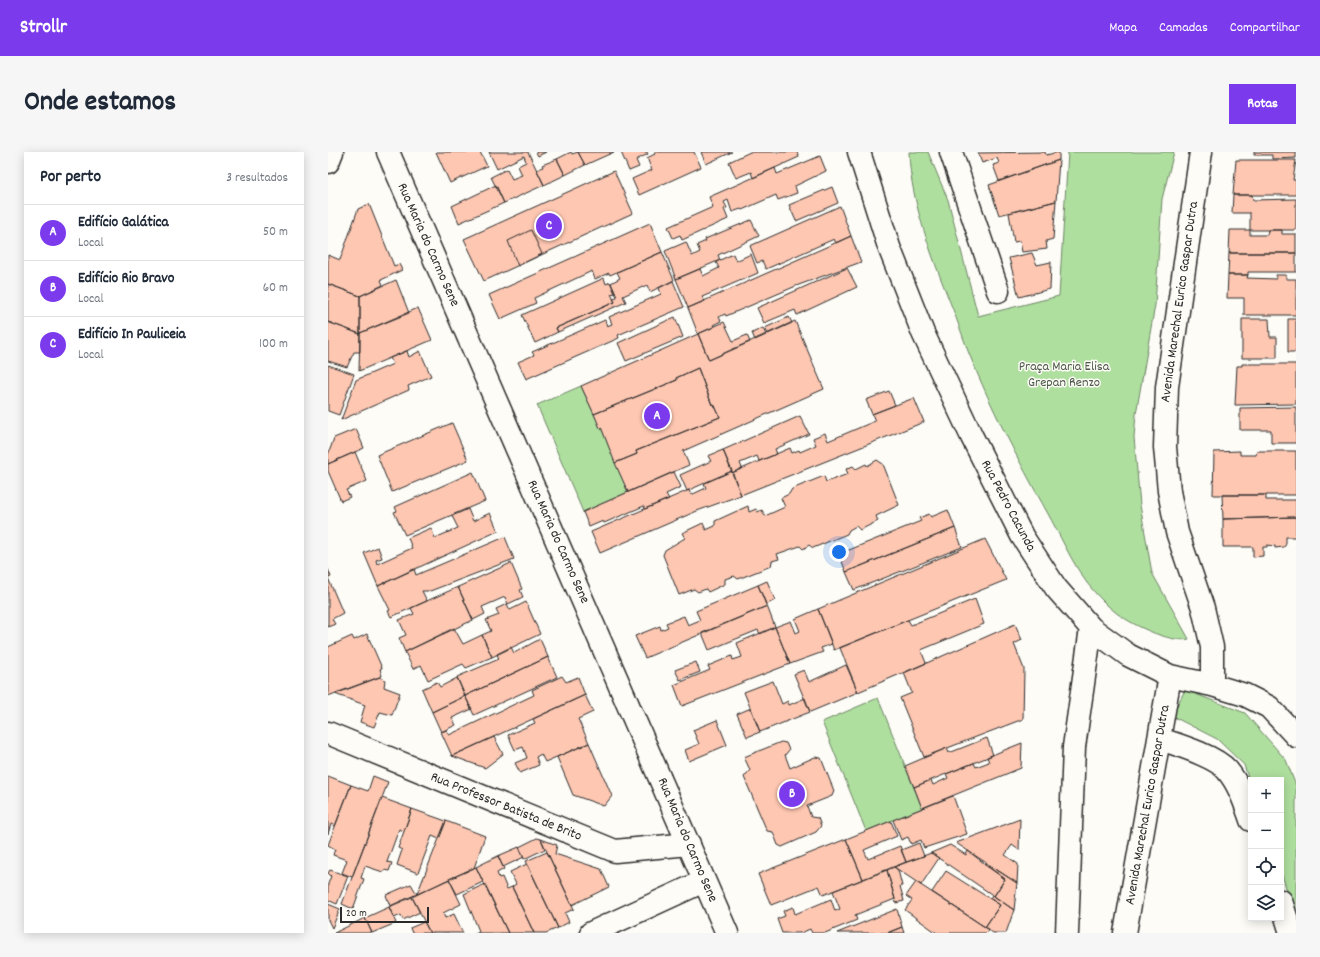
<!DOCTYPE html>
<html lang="pt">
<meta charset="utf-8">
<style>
body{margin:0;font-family:Dekko,sans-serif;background:#f6f6f7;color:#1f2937}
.controls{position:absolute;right:12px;bottom:12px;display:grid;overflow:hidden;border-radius:0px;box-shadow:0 2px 10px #0003}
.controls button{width:36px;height:36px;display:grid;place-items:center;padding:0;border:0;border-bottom:1px solid #e0e1e3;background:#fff;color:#1f2937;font:20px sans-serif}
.scale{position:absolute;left:12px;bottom:10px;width:89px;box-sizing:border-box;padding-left:4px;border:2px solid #2b2b2b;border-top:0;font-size:11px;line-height:14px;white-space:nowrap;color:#2b2b2b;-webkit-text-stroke:3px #fdfcf7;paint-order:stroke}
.you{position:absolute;left:511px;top:400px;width:14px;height:14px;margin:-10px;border:3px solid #fff;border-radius:50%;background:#1a73e8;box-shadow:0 0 0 6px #1a73e833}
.badge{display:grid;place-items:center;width:26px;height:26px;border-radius:50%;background:#7c3aed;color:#fff;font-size:13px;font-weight:700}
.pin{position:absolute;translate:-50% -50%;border:2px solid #fff;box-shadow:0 1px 4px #0006}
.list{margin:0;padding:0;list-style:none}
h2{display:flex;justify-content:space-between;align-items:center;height:52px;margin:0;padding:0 16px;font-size:17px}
h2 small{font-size:13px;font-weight:400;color:#747a83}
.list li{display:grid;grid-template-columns:26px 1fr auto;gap:12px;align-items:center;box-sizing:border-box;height:56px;padding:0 16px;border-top:1px solid #e0e1e3}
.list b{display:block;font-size:15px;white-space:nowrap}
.list p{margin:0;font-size:13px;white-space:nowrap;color:#747a83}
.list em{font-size:13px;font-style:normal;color:#747a83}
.icon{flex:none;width:22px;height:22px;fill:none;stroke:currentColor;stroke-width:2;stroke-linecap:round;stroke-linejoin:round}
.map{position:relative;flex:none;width:968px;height:781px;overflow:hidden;border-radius:0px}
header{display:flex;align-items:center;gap:24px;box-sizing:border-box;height:56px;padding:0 20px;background:#7c3aed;color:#fff}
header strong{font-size:19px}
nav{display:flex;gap:22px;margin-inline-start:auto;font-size:14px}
.intro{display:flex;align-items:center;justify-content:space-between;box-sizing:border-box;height:96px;padding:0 24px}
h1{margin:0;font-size:28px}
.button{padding:10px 18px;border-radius:0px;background:#7c3aed;color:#fff;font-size:14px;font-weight:700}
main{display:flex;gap:24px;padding:0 24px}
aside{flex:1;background:#fff;border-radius:0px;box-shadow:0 2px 10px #0003}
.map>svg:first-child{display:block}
.green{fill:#afdf9f;stroke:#6d8565}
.building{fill:#fec7b2;stroke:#2b2b2b}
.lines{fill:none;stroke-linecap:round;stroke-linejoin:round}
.street-casing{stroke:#2b2b2b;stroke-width:25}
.secondary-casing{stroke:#2b2b2b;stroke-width:25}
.street{stroke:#fdfcf7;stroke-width:22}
.secondary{stroke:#fdfcf7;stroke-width:22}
.labels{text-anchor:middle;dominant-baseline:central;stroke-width:3;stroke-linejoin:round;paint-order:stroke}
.street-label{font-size:14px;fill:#2b2b2b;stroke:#fdfcf7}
.park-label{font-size:14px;fill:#4c5848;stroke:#fdfcf7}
</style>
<header>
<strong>Strollr</strong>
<nav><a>Mapa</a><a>Camadas</a><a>Compartilhar</a></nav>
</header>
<div class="intro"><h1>Onde estamos</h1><a class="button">Rotas</a></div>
<main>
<aside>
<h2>Por perto<small>3 resultados</small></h2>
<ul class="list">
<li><span class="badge">A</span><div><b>Edifício Galática</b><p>Local</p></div><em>50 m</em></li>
<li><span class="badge">B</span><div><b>Edifício Rio Bravo</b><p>Local</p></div><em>60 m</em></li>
<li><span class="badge">C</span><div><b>Edifício In Pauliceia</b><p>Local</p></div><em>100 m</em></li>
</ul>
</aside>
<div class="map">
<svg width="968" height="781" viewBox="0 0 968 781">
<rect width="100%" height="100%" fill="#fdfcf7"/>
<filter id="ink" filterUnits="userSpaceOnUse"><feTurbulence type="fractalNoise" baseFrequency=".025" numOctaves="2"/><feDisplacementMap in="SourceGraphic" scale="8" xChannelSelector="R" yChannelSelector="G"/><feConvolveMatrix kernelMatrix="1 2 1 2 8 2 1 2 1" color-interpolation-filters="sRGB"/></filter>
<g filter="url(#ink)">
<path class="green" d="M581,0H600L620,48L650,164L731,144L740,0H846L834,47L827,153L808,262L806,285L812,353L824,421L861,487C843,492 800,471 786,459C776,451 767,441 759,431C743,409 732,383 719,360C690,308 662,254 640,199C635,186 631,173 626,160C607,113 582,50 581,0Z
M253,234L272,275H273L300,340L255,360L209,253Z
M857,538L917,561L958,608L968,634V767L953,720V628H923V634L916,613L889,587L844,564Z
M550,546L594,656L538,679L494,570Z"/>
<path class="building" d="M108,0H152L159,14L122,31Z
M161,0H200L216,33L176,51L163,25L179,17L184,27L194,23L190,14L198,10L196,4L169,17Z
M208,0H218L210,4Z
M243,0L244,2L250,0L257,13L237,23L229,7Z
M250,0H286L257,13Z
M293,0H319L320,2L308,8L311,15L301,19Z
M326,0H366L373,15L311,43L304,27L324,18L319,6L327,2Z
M373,0H404L378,12Z
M422,0H469L471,5L425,26L423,20L408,26L401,10Z
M717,0L718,3L731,0V8L671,29L665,13L671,11L669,6L654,11L650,1Z
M926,0H968V6L944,7V3H926Z
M492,4L498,19L467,34L469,41L450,48L448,43L414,58L413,57L404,60L400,48L396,50L399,56L396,57L400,67L354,88L352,83L345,86L340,75L385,55L381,45L447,16L449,22Z
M229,7L237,23L216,33L209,18L215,15L214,13Z
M731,8L728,49L671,63L661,33Z
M908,8H968L965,28H968V43H905Z
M286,19L305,61L156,129L136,87Z
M168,33L176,51L131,71L124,54Z
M504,35L510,51L468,69L461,53Z
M905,43H924L925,48L968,47V78H922V61H904Z
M728,49L725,87L718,89L719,97L694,100L692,89L686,90L681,61Z
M41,52L66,114L71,112L74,118L53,128L55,133L32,144L0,132V103L12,108L30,57Z
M512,54L523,84L508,91L506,87L438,117L434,109L429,111L422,94Z
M423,68L431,84L390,103L392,108L348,127L337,99L358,90L364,104L372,100L369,93L378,89L377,87Z
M322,71L334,100L282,123L281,121L267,127L264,119L206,146L208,151L172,167L161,143Z
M203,78L214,102L190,114L180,89Z
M902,78H922V83H939L940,78H954V82H968V101H901Z
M523,84L533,110L468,134L398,164L397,162L391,165L393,169L385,173L386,175L370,182L360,156Z
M334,100L346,128L322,140L319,133L295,144L298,150L230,180L228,176L287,150L285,147L289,145L283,131L292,126L289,120Z
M704,101L709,113L723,110L722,137L691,145L681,106Z
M901,101H968V120H920V123H900Z
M405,102L408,109L423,102L430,121L374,145L377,149L360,156L348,127L372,117L375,124L391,116L388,110Z
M519,116L529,135L469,163L467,158L436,171L429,156Z
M900,123H920L919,126L948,127V123H958V127H968V163H916V146H899Z
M276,126L278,132L282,130L287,141L283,142L287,150L228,176L230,180L207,191L194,163Z
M68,128L81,161L32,181V144Z
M345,129L356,155L290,183L291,186L198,227L190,210L206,203L204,200L277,168L279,174L284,172L281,165L333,142L331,136Z
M0,132L32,144V182L0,170Z
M90,156L104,188L31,219L32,181Z
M347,165L355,185L298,209L290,191Z
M461,165L464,171L440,182L437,176Z
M914,167H941L942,185H949V206H914Z
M960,167H968V200H960Z
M467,169L496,237L355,299L361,313L300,340L287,311L309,302L308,299L392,265L386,252L384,253L370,216L348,226L349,228L266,262L253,234L370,182L381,208Z
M0,170L32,182V200H26L19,215L0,209Z
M396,170L405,189L419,183L422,190L381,208L370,182Z
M435,176L438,183L427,188L424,181Z
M79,199L81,205L92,199L103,224L80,234L81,238L13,268L28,228L65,212L62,206Z
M914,212H968V252L907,253L909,214H914Z
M0,213L26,222L11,263L0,259Z
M370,216L384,253L386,252L392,265L308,299L309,302L287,311L273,275L272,276L266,262L349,228L348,226Z
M561,239L567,253L544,262L538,248Z
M586,246L596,270L413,343L404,321L462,296L464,301L471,298L472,300L488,293L485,286L497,281L500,289L547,269L544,262Z
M968,255V291H943V278H912V256Z
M472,264L481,282L447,297L449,302L431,309L429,304L412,311L414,316L404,321L395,298Z
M124,271L140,308L64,340L49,303Z
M28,277L36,296L0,312V303L6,286Z
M395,298L404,319L359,339L352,323L383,309L380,304Z
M912,299V303H928L929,299H968V343H885L886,300Z
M27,300L39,329L18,338L22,345L13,349L0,319V312Z
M549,308L555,312L571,353L548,364L550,369L532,378L528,374L521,378L519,382L485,396L481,393L475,397L472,394L449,402L451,407L444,409L443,414L410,427L406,424L397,427V432L380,440L378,437L370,440L366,437L351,443L335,403L337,398L357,386L354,381L375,371L378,378L387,374V369L420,354L421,360L428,357L429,360L434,358L437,364L457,355L453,346L461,342L464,337L496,324L498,330L520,322L518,317L525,314L528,317L538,312L539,314Z
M404,319L413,343L369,359L272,401L263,380L361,338L363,343L378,336L376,331Z
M145,320L157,349L77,383L66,360L69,359L67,355Z
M346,320L353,335L338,342L341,347L317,357L316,354L276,371L275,369L261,375L255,360Z
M894,343H938V348H968V365L895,367Z
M140,357L145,369L162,361L170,379L50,434L36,401L50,395L54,406L48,408L49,412L84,396L80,386L103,376L107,386L130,376L124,364Z
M620,358L627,376L518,420L511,402L593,369L591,366L601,362L603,365Z
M968,365V385H958V392L956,395L947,396V394L939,393V395H935V404L925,405V395H895V367Z
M627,376L634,395L526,438L518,420Z
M177,385L186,407L102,439H94L99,449L63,465L60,459L62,458L50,434L86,417L88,423Z
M657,387L678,428L506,498L490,457Z
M183,411L194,437L192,438L195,445L180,452L177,445L154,455L157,462L145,468L130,435Z
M0,417L3,425L0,426L15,461L4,467L7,472L0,475Z
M439,429L447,448L438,453L430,433Z
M430,433L439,454L317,506L307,484L332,474L333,478L340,475L338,471L356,464L360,473L372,468L368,459Z
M130,435L145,468L77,500L71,486L78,483L71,468L86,462L83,456Z
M647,447L656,472L593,498L598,511L530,540L512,496L580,468L583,473Z
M198,450L212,482L164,505L154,483L163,479L158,468L171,463L168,457L179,452L182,458Z
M439,454L447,475L432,482L430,478L381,498L374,481Z
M490,457L504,492L493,496L495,500L462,512L447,475L463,469L468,481L472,479L467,467Z
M687,472L694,488L686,492L696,517L695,567L596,605L572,546L584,541L576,521Z
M447,475L462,512L354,554L346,533L382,518L380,514L404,504L405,508L414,505L409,491Z
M126,476L135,492L154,483L164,505L138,516L135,512L100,528L93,513L85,517L77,500Z
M39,482L54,516L52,517L54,524L0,544V495L24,484L26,488Z
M212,487L220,505L137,544L129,525L171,507L169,502L183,495L186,501Z
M220,505L229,525L146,563L137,544Z
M368,510L372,520L352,528L347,518Z
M518,513L530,540L482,560L466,522L476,518L481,530Z
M234,524L238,530L250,525L257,543L124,604L113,580L119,578L121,583L206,543L204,538Z
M52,525L57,528L56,535L72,541L64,563L52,560L46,575L32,570L37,553L7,542Z
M129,526L137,544L104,560L94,537L109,530L112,535Z
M445,529L454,552L460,549L461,553L477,546L482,560L432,580L416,540Z
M257,543L265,560L250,567L261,591L217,610L213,602L208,605L211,613L192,621L187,611L199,606L195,595L187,598L180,583L207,571L205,567Z
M137,544L144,557L124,566L128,573L113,580L104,560Z
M423,556L432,580L419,585L409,562Z
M389,568L399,593L361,609L357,598L371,592L365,578Z
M166,585L175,602L157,616L124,604Z
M659,586L665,603L586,635L577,614L619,596L621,601Z
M453,590L458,591L461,598L457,603L462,616L487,605L493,606L506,639L504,644L479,654L483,665L490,666L493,674L488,680L454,695L450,693L445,680L439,679L416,625L422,618L416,605Z
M261,591L284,644L276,654L245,643L229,605Z
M694,591L693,616L594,656L586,635L603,628L605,633L620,626L618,622L646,611L648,615L661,610L659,605Z
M0,624L23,633L7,674L3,672L0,682Z
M45,624L60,630L24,725L14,721L19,708L5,703L7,697L0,693L23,633L40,639Z
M625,644L639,682L596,696L593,688L583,692L580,685L573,688L565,668Z
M54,646L84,657L76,679L71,677L59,710L64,711L61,719L56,718L55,720L37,714L33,726L36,727L25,757L14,752Z
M84,657L118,669L111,687L104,684L90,721L69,713L74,698L70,696Z
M692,667L691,698L684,693L677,703L690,712L689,731L628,691Z
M118,669L157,684L146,716L89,742Z
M563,669L569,684L536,698L540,707L572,694L578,710L535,727L518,687Z
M209,686L213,687L217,697L196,707L191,695Z
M213,687L229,693L227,702L273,717L281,735L244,753Z
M518,687L535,727L495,743L491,734L443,753L430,722Z
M591,691L596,704L578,710L573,698Z
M622,693L638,703L640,699L677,727L666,744L603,701Z
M191,695L196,705L175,715L170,704Z
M219,700L246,757L237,761L241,770L230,776L198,709Z
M603,701L611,706L593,733L566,715Z
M170,704L176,717L169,721L171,726L174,725L179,737L184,735L206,781H180L148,715Z
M658,711L689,731L686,758L666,744L677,727L657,713Z
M199,712L230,776L218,781H206L184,735L188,732L182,720Z
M148,715L155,730L129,742L121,727Z
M566,715L570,718L574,734H572L576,749L568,751L559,718Z
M2,718L20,724L9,752L0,748V732L3,724L0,721Z
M559,718L567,747L527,763L529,768L497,781H484L482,777L473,781H454L449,767L457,764L455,759L465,755L467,762L503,747L507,759L512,757L505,739Z
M618,719L672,753L657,775L604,740Z
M121,727L133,752L115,761L117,766L126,762L135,781H102L84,745Z
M588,730L657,775L660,778L658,781H609L577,758L584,748L578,744Z
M83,732L89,742L62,754L58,743Z
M157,732L180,781H147L151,779L136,742Z
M664,743L686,758L678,781H665L657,775L672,753L662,746Z
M84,745L92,760L75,768L73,763L66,766L61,755Z
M0,752L12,757L4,776L0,768Z
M61,755L68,771L44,781L37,766Z
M569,757L574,775L559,781H509Z
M37,766L44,781H6Z
M96,770L102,781H84L82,776Z
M574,775L576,781H559Z"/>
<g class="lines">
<defs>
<path id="street" d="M531,0L561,95L595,181L644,285L694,384L728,436L763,476L800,503L842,524L884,533L917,543L941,555L968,584
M623,0L670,139
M873,0L839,235L837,295L841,339L849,380L875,456L884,495V533
M0,10L4,0
M0,581L287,699L361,692
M832,587C850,593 887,604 899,618C911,632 917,651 923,668
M953,749L963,781
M263,781L376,729
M739,781L746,595L763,476
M797,781L842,524"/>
<path id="secondary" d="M60,0L399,781"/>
</defs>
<use href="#street" class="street-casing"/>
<use href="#secondary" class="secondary-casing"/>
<use href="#street" class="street"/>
<use href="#secondary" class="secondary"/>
</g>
</g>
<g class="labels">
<g class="street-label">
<text transform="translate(100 93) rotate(66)">Rua Maria do Carmo Sene</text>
<text transform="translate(852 150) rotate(-82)">Avenida Marechal Eurico Gaspar Dutra</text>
<text transform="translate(680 354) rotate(62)">Rua Pedro Cacunda</text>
<text transform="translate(230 390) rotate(66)">Rua Maria do Carmo Sene</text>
<text transform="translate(820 653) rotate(-80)">Avenida Marechal Eurico Gaspar Dutra</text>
<text transform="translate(178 655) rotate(22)">Rua Professor Batista de Brito</text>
<text transform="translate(359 688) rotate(67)">Rua Maria do Carmo Sene</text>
</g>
<g class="park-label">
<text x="736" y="215">Praça Maria Elisa<tspan x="736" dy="16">Grepan Renzo</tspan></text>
</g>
</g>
</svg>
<div class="controls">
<button>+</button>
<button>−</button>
<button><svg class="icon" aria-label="locate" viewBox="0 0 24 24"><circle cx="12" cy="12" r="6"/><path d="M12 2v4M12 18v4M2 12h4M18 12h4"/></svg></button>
<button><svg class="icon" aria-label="layers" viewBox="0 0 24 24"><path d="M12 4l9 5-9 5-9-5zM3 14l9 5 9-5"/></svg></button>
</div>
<div class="scale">20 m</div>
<div class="you"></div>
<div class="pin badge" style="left:329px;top:264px">A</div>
<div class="pin badge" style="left:464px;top:642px">B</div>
<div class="pin badge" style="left:221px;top:74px">C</div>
</div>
</main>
